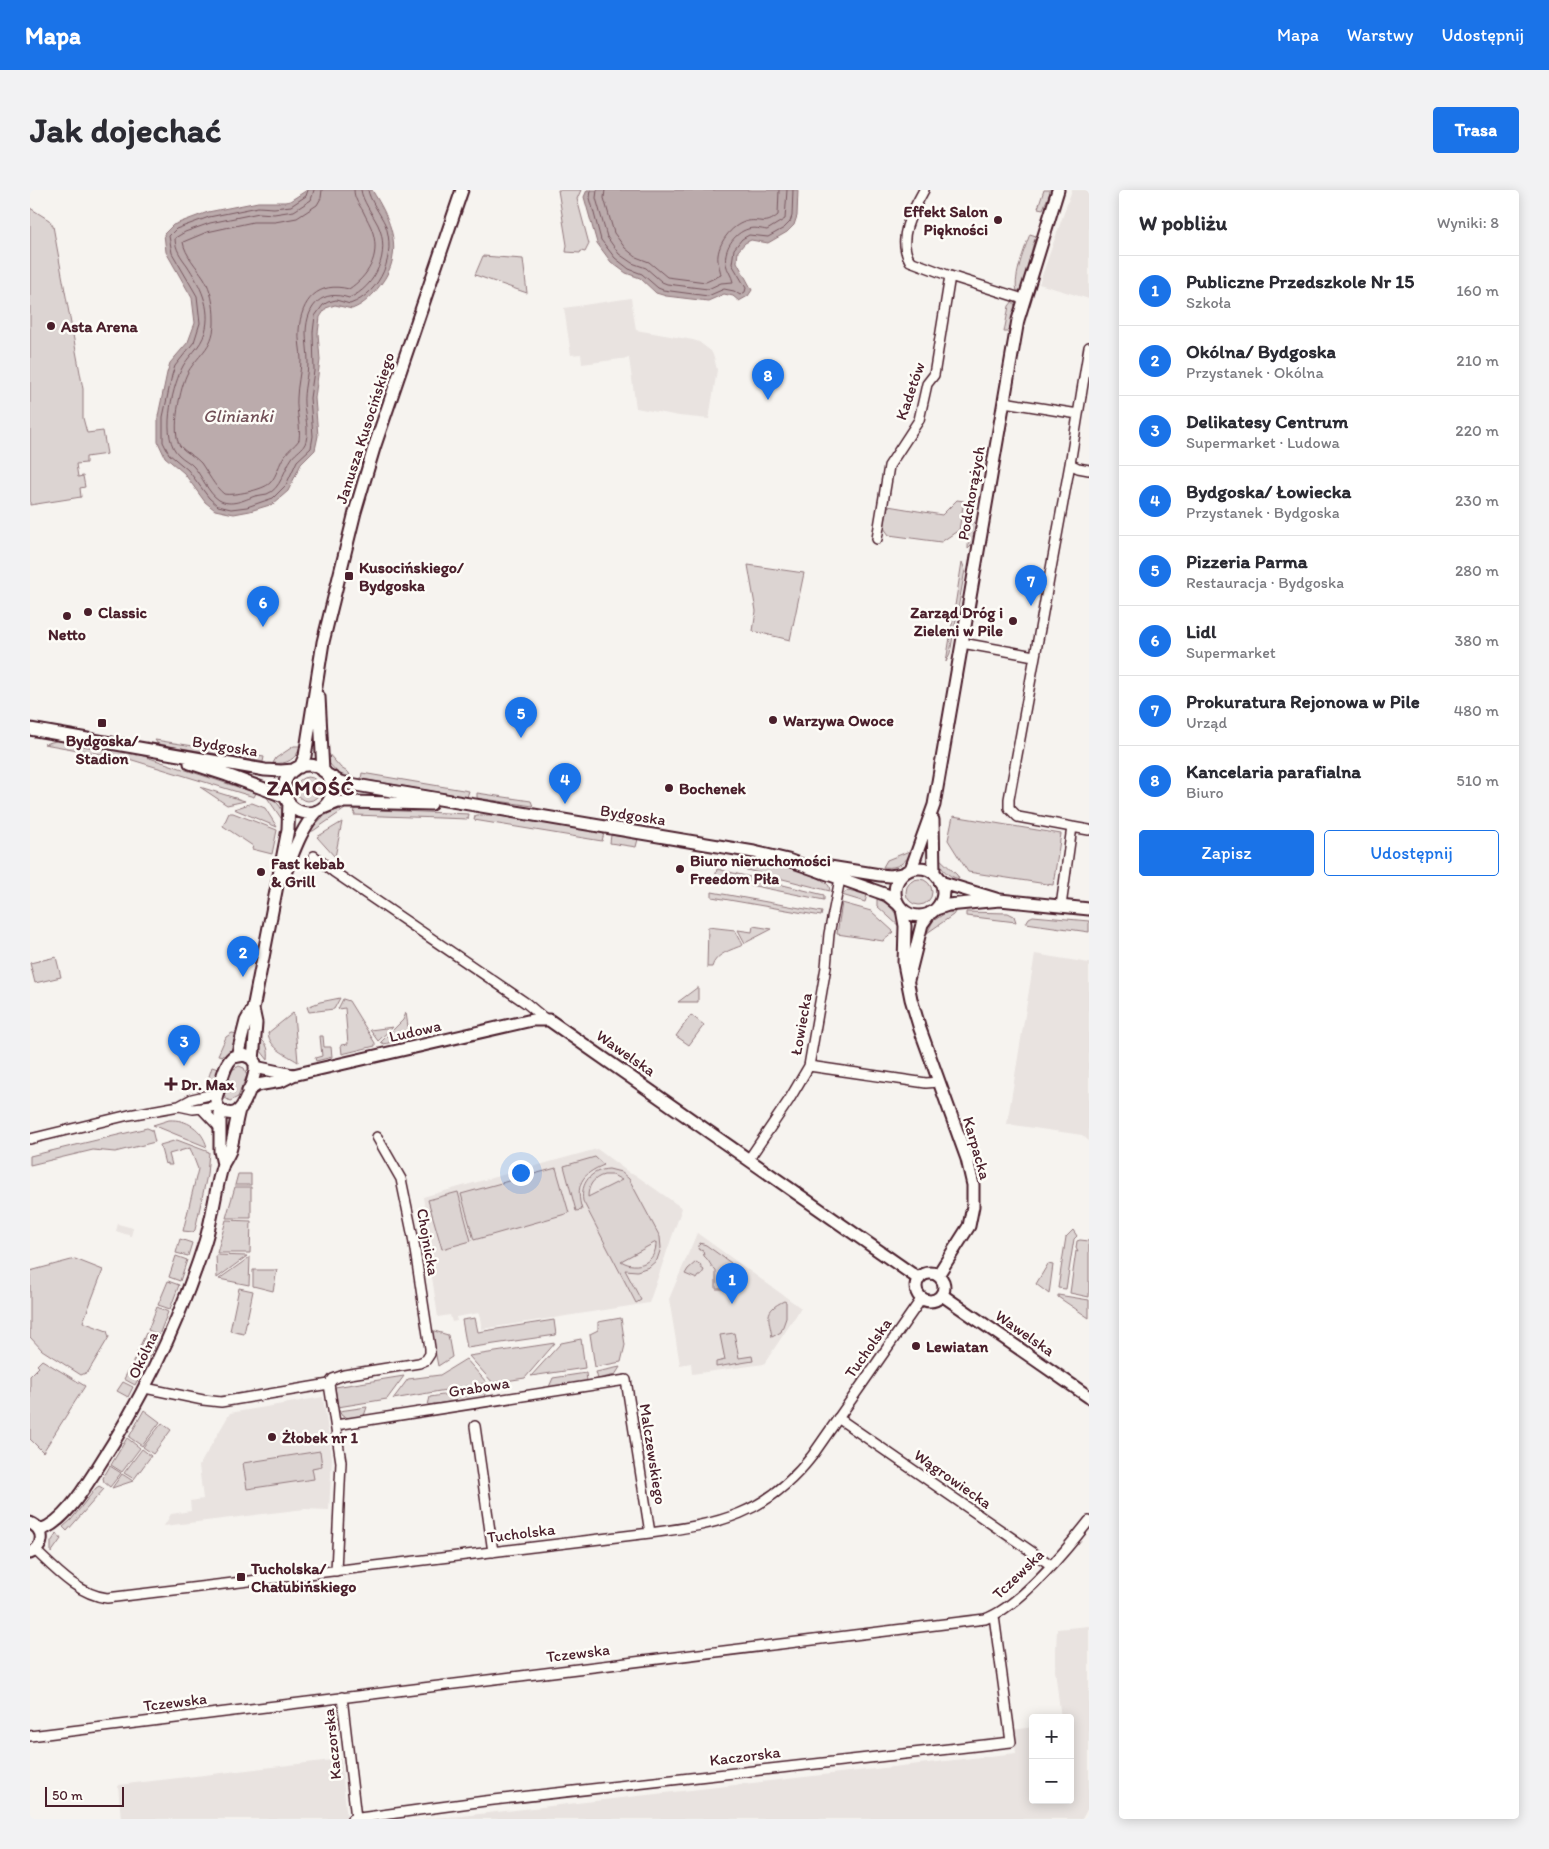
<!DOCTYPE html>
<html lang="pl">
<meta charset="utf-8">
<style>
body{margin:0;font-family:Itim,sans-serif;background:#f2f2f3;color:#2b2b33}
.controls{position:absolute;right:15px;bottom:15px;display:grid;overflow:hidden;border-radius:5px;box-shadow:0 2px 12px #0003}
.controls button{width:45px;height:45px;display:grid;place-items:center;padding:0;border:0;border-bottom:1px solid #e1e1e2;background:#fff;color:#2b2b33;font:25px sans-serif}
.scale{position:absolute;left:15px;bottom:12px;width:79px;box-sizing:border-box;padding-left:5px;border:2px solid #4a1f2b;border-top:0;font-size:14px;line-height:18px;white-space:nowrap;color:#4a1f2b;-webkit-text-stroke:4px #fdfcf7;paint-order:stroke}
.you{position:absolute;left:490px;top:982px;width:18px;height:18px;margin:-12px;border:4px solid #fff;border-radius:50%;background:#1a73e8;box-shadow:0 0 0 8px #1a73e833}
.badge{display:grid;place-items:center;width:32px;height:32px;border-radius:50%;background:#1a73e8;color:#fff;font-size:16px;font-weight:700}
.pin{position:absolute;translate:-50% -41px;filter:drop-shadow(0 1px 2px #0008)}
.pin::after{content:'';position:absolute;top:26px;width:18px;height:15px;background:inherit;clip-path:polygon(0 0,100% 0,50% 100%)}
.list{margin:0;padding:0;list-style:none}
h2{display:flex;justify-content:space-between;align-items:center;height:65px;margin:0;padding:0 20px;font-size:21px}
h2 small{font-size:16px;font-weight:400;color:#7c7c81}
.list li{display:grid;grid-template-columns:32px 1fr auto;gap:15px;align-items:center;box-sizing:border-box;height:70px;padding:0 20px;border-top:1px solid #e1e1e2}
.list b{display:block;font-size:19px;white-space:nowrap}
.list p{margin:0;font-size:16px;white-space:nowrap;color:#7c7c81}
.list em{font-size:16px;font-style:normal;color:#7c7c81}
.actions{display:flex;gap:10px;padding:15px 20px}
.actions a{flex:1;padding:11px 0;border:1px solid #1a73e8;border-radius:5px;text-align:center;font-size:18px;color:#1a73e8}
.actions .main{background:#1a73e8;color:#fff}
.map{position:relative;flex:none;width:1059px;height:1629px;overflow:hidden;border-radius:5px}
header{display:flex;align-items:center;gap:30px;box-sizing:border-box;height:70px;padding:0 25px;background:#1a73e8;color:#fff}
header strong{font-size:24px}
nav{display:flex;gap:28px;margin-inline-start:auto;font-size:18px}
.intro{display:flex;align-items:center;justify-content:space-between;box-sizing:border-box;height:120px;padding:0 30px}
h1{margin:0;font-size:35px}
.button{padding:12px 22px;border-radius:5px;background:#1a73e8;color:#fff;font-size:18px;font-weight:700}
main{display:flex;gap:30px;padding:0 30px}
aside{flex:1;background:#fff;border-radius:5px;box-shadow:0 2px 12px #0003}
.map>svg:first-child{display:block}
.built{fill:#e9e3e0}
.green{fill:#dcd4d2;stroke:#937a7e;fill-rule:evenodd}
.water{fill:#bbabac;stroke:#8e7378}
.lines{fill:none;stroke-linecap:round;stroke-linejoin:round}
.shore{stroke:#77575f;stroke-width:1}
.minor-casing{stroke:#4a1f2b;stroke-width:12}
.tertiary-casing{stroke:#4a1f2b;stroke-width:15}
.minor{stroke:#fdfcf7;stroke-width:9}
.tertiary{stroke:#fdfcf7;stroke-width:11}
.poi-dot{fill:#4a1f2b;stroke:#fdfcf7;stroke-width:2}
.labels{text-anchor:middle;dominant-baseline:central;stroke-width:5;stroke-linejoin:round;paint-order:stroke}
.poi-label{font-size:16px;font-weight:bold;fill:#4a1f2b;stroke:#fdfcf7;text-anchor:start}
.street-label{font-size:16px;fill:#4a1f2b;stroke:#fdfcf7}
.water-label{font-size:18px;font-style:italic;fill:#725058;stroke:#fdfcf7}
.district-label{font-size:21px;font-weight:bold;letter-spacing:1px;fill:#4a1f2b;stroke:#fdfcf7}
</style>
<header>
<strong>Mapa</strong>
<nav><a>Mapa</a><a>Warstwy</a><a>Udostępnij</a></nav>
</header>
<div class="intro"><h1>Jak dojechać</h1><a class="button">Trasa</a></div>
<main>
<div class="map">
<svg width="1059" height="1629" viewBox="0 0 1059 1629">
<rect width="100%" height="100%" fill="#f6f3ef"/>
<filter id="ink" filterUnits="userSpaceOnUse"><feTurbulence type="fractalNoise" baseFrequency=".02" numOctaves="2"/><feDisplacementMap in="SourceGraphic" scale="10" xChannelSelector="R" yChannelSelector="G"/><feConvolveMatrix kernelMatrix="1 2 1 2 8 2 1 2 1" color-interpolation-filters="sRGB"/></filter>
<g filter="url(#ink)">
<path class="built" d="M1042,0H1059V109L1009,94Z
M601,108L606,140L663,150L669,152L681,161L684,167L687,180L679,229L649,226L606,218L599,168L552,174L551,164L541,165L534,118Z
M1005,764L1059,773V951L1052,945L977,934Z
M567,959L601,984H604L652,1018L619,1113L452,1139L449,1123L426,1127L427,1131L422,1132L420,1125L408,1127L400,1074H403L393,1007Z
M88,1034L103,1038L101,1046L86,1041Z
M667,1043L771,1118L734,1174L662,1184L661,1173L650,1175L639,1109Z
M293,1207L302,1268L299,1320L275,1319L134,1336L141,1324L161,1321L160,1311L173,1309L169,1276L200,1223Z
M1059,1436V1616L1052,1629H391L432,1626L986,1563L983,1540L1003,1537V1610H1040V1528H1031L1025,1480L1027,1439Z
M311,1569L317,1629H91L88,1595Z"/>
<path class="green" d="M528,0H551L547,9L559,54L555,62L551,61L550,63L536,62L537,55Z
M1014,0H1021L1013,19L1008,18Z
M0,18L19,30L23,36L53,199V228L57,243L73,241L77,264L56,267V273L46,274L48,287L53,286L55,297L50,298L51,307L0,315Z
M1000,44L1006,46C999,64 999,83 991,100L987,101C983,87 995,58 1000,44Z
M453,66L493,69L497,103L445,85Z
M983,111L986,118L982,139L978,142H974L979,116Z
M927,310L934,311L929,340L911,352L859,345L854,338L858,316L912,325Z
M939,330L945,333L947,335L943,354L938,359Z
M932,372L935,380L920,463L916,472Z
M718,375L774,383L760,450L723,441L726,421Z
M30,550L98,561L226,603L224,607L99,569L14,554Z
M125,550L234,567L233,572L128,554Z
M264,556H271C266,569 257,575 243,573L246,568Z
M297,562L311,578L319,583L320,587L309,584L296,570Z
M332,583L439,601L437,607L331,589Z
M266 599a12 12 0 1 1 24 0a12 12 0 1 1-24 0Z
M170,597L215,611L197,615Z
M447,603L501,611L503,616L447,608Z
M236,606C249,611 253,619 255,632L253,631Z
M222,613L235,618L247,637L204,619Z
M315,619L283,641H280C289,629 300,619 315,619Z
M325,619L439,624L438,629L324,625Z
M199,623H203L247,640L242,664L222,659L223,656L193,636Z
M447,625H464L574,643L572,651L444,630L445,626Z
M923,626L1031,644L1023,695L938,682L918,650Z
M312,632L305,667L287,647Z
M581,645L608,649L606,657L580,653Z
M882,660C876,673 868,679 853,677L857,670Z
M907,666L927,685L929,689C917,686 910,679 907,666Z
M714,672C722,672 730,672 738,673C752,674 791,685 799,696L800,701L713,679Z
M687,679L794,705V710L685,688Z
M876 702a13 13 0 1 1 26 0a13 13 0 1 1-26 0Z
M818,700L837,705L835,712L812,705Z
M682,702L792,722L791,726L682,707Z
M847,709C860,713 868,724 871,738L847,716Z
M812,713L841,721L864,742L853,751L807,744Z
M917,722H925L923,725L897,743L903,731Z
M936,722L978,723L984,726L986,732L936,726Z
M1003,726L1059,731V742L996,733L999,728Z
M723,736L742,739L715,753L708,740L722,742Z
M678,737L705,740L713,755C701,760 685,764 682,777H677Z
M26,767L31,787L5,793L0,773Z
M668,797V812H648Z
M310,808L304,819L279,822L277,817L290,812Z
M313,809L319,811L345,853V856L312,864L311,855L318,854L315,818L308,819Z
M263,823L264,824L268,872C256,864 240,859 238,843Z
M376,823L379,843L375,849L354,854L351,852L373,830Z
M661,825L674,835L659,855L646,846Z
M363,837L348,851L340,840Z
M202,843L208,844L202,862L194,866L188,865L196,847Z
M290,846H293L294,857H301L302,867L286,871L285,868L292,866Z
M229,848C238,853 239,861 238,870L231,861Z
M209,876L214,878L217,885L208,907L200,911L195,908L194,902L202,880Z
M182,877L188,879C190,888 182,898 174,902Z
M139,930C157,929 172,939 177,957L123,935Z
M117,938L122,940L125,952L85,962L63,960L0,975V966Z
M147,950L179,962L177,985L165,1040L163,1042L153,1041L168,979L160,958L139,964L142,975H138V973L135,974L130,955Z
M565,967L574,975C551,984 545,995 552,1020L546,1021L534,976Z
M526,978L539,1023L444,1050L431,1004Z
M579,979L591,982L599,989L630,1047L631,1058L627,1070L619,1077L607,1081L595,1080L611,1110L606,1113L553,1011C550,993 561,980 579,979ZM574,985H583L592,990L558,1007C558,996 563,988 574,985ZM626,1052C627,1072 607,1081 591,1071Z
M208,984H221V995H205Z
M205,997H221V1028H196Z
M428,1002L441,1051L412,1059L398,1010Z
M196,1030L221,1031L220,1063H187Z
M1043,1040L1047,1046L1044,1049L1036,1099L1028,1098L1036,1047Z
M150,1049L162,1053L158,1066L146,1063Z
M1050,1050L1059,1051V1107L1040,1103L1046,1061L1048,1062L1046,1058L1047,1051Z
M670,1053L676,1055L701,1073L695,1089L694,1099H686V1081C680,1076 680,1071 674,1066L673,1061L668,1059Z
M186,1065L217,1066L187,1088Z
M146,1066L157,1070L150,1091L139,1087Z
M220,1067L219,1095L189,1089Z
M45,1069L73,1080L53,1132L77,1141L79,1147L58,1182L51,1185L12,1160L0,1147V1081Z
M666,1072L671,1075L670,1077L674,1080L671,1086H669L667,1089L655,1084L658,1079Z
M1018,1074L1023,1075L1019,1104L1006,1094Z
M223,1080H247L243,1101L223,1096Z
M138,1091L149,1095L140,1119L128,1115Z
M209,1098L223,1101L214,1144L200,1141Z
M1028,1105L1059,1110V1128L1028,1107Z
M754,1111L756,1112V1128L751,1142L742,1147C739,1127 733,1121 754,1111Z
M127,1117L138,1122L129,1145L118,1140Z
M445,1128L448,1142L524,1130L526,1145L437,1158L432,1130Z
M591,1128L595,1155L591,1172L565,1177L560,1144L568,1140V1132Z
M401,1140L418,1145L422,1167L408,1176Z
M116,1143L128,1148L118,1170L106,1165Z
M704,1143L709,1168L722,1166L723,1171L686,1177V1172L695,1170L690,1145Z
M551,1149L555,1178L501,1186L531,1153Z
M525,1153L495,1188L463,1193L439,1166Z
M105,1168L116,1174L105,1195L94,1189Z
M436,1169L457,1193L363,1209L378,1189L410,1185Z
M12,1170L55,1196L13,1262L0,1249V1186L9,1177L7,1175Z
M590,1177L585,1185L568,1189L566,1182Z
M556,1183L557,1191L519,1197L523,1188Z
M374,1186L357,1209L308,1217L305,1197Z
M93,1192L103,1197L98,1207L87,1201Z
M457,1198L454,1207L398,1215L400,1207Z
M337,1217L334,1226L319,1228L312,1226L309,1221Z
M114,1220L130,1232L112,1256L99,1247Z
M132,1233L141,1240L123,1264L113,1257Z
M97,1248L110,1258L92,1282L81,1275Z
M112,1259L121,1266L104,1289L94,1283Z
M290,1261L292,1276L282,1278L284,1289L217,1299L213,1273Z
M80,1276L91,1283L80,1297L74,1292L73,1288Z
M92,1284L103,1291L82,1298Z
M69,1296L74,1299L37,1341L33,1337L41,1330L66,1298Z
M27,1343L31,1349L21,1363V1352Z"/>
<path class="water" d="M277,0H342C361,30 375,62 351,94C343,105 335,114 322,119L305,115L296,118L290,127L288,143L290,170L285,208L288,246L285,260L271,274L258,301L243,314L220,321L204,324L185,320L175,312L154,283L135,267L128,252V226L137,183L140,173L158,152L165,133L162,108L136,62L134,44L143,35L178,22L228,12H255L260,11Z
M557,0H768L767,26L764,35L757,42L738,53L721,50L715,53L708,61L707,72L722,100L718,106L709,111L703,106L694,104L678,111L636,106L626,103L610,88L596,83L581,72L567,53L554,7Z"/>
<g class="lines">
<path class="shore" d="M278,0L276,6L261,16L244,18L228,17L179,27L146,39L139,46L142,63L167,106L170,133L164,152L145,176L142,185L133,227V252L139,264L158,280L179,308L188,316L201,319L217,317L243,308L256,295L267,271L281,258L283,246L280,208L284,181L283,142L285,126L293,115L298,112L306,110L320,114C351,103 367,64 355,34C351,25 339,9 338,0
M284,0L281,10L264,21L244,24L229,23L180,33L155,42L145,48C145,59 151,67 157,75C170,95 182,118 175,142C171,158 157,166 151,180C142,200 130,248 149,265C154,270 160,272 164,277C172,286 178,303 189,310C201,317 214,310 225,306C229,305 233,305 237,304C251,299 254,279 262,268C266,262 274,259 276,251C279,239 275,226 274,214C273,200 278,186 278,172C278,162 276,152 276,142C277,115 292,99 319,108C346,97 361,62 348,35C343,25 332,10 331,0
M292,0L291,8L287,15L267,28L245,32H223L177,42L153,52C155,65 167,77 174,88C181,100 184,115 184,129C185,157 170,162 158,182C150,196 141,243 150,256C156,263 165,266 171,273C178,283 184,296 194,304C203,306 233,300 240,293C247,286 249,273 255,265C259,259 265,256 269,250C271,236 266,222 267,208C267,196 271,183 271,170C271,160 268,150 269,140C271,110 288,91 319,99C338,86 350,67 343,43C341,35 336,28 333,21C329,14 324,9 324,0
M561,0L560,8L571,50L585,68L599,79L612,84L628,98L633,100L678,106L694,99L704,101L710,105L715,102L716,98L702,74L704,59L712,49L719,45L738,47L754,38L760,32L762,26L763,0
M567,0L566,8L577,47L589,64L602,73L616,78L632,92L637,94L678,99L691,93L703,92C702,86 697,80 696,74C693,60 704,43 718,39C724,37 731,39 737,40L755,29L757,0
M575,0L574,8L584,43L595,58L606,67L619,72L637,87L676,92L691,85C690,78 687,72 688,65C690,50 703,34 718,31C732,29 735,36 748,25L749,0"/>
<defs>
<path id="minor" d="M894,0C883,20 866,48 880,71L920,86L993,109
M974,212L1048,224
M1040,274L1048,278L1059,280
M847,349L859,276L889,230L897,194L904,185L920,86
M932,453L1004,466
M1042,637L1059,640
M284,666L304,682L496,813L515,829
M1031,716L1042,637L988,627L979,618V609L1040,274L1059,157
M779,876L896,893L909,892
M149,916L163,919L188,916
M172,919L190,938
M0,949L99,925L149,916L162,909L188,903
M719,969L759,910L779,876L796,777L799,744L810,689
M299,1194L311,1272L306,1381
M115,1198L173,1210L191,1212L299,1194L303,1189L314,1185L389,1173L396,1170L400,1164V1158L383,1047L371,989L347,947
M808,1228L1021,1375
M306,1235L596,1190L620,1343
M445,1236L463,1362
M6,1361C26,1380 48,1404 77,1408L620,1343C690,1334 736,1325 782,1266L892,1108
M312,1507L326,1628
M0,1546L955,1429C989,1417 1037,1359 1059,1331
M322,1629L455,1611L981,1552L964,1426"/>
<path id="tertiary" d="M289,507L293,581
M0,539L235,580L251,581L264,580
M160,573L197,585L256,607
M254 599a24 24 0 1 1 48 0a24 24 0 1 1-48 0Z
M270,577L275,566L293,452L325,322L344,258L432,0
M298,585L310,592L326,595L724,662L758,670L857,705L868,714
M293,618L308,612H323L401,614
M903,630L904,683
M787,675L850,685L860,686L873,684
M865 702a24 24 0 1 1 48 0a24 24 0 1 1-48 0Z
M881,679L904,615L988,130L1028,0
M254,686C263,664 270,640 287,621
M910,692L966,709
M872,719L875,736L874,774L881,809L890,839L937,969L943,995V1016L939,1036L908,1085
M906,719L918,715L970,710L1059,719
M878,790L892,734L900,723
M223,819L226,833L223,871
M214,865L221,868L225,873C227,883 216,913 209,920C201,928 186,921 186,910C186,905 189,900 190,895C193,885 195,874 203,867Z
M207,866L216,831L223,819L258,639L259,612
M225,877L263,885
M218,901L227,895L251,891L263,885L502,830H519L889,1089
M190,919V961L193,974
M886 1097a14 14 0 1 1 28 0a14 14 0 1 1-28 0Z
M912,1105L1059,1207
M0,1333C15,1339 15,1357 0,1363
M10,1340C34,1333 55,1297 68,1277C114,1206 149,1133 175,1052C183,1027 185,999 193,974C195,970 198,966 200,961C204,948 205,934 209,920"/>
</defs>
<use href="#minor" class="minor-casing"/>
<use href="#tertiary" class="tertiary-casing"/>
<use href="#minor" class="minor"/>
<use href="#tertiary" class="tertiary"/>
</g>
</g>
<g class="poi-dot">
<circle cx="968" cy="30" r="5"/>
<circle cx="21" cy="136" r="5"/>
<rect x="314" y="381" width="10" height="10" rx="2.5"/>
<circle cx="58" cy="422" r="5"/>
<circle cx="37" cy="426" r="5"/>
<circle cx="983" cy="431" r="5"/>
<circle cx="743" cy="530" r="5"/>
<rect x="67" y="528" width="10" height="10" rx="2.5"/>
<circle cx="639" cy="598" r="5"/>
<circle cx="650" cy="679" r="5"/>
<circle cx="231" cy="682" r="5"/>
<path d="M138.5 886.5h5v5h5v5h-5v5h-5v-5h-5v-5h5z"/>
<circle cx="886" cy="1156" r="5"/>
<circle cx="242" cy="1247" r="5"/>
<rect x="206" y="1382" width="10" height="10" rx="2.5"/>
</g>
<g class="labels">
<g class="poi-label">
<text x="958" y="21" text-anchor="end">Effekt Salon<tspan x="958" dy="18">Piękności</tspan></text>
<text x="31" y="136">Asta Arena</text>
<text x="329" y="377">Kusocińskiego/<tspan x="329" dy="18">Bydgoska</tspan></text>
<text x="68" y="422">Classic</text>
<text x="973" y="422" text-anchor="end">Zarząd Dróg i<tspan x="973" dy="18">Zieleni w Pile</tspan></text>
<text x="37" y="444" text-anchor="middle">Netto</text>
<text x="753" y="530">Warzywa Owoce</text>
<text x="72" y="550" text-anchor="middle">Bydgoska/<tspan x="72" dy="18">Stadion</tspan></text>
<text x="649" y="598">Bochenek</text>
<text x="660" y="670">Biuro nieruchomości<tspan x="660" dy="18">Freedom Piła</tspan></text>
<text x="241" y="673">Fast kebab<tspan x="241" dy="18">&amp; Grill</tspan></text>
<text x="151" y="894">Dr. Max</text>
<text x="896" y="1156">Lewiatan</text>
<text x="252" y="1247">Żłobek nr 1</text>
<text x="221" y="1378">Tucholska/<tspan x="221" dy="18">Chałubińskiego</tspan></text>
</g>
<g class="street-label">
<text transform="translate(880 201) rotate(-71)">Kadetów</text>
<text transform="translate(335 238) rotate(-72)">Janusza Kusocińskiego</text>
<text transform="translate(941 303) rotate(-80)">Podchorążych</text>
<text transform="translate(195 556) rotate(9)">Bydgoska</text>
<text transform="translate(603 625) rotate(9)">Bydgoska</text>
<text transform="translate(771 834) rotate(-80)">Łowiecka</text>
<text transform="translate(385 841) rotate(-13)">Ludowa</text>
<text transform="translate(596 863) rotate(35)">Wawelska</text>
<text transform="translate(947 958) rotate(74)">Karpacka</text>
<text transform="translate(398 1052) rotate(80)">Chojnicka</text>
<text transform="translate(995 1143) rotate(35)">Wawelska</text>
<text transform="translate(838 1158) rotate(-55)">Tucholska</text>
<text transform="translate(113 1165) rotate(-65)">Okólna</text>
<text transform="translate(449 1197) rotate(-9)">Grabowa</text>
<text transform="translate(623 1264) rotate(81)">Malczewskiego</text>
<text transform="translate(923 1289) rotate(35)">Wągrowiecka</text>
<text transform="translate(491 1343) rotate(-7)">Tucholska</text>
<text transform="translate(988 1384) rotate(-44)">Tczewska</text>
<text transform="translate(548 1463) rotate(-7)">Tczewska</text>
<text transform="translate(145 1512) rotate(-7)">Tczewska</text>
<text transform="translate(302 1554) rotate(-96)">Kaczorska</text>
<text transform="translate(715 1566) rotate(-7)">Kaczorska</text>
</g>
<g class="water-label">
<text x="208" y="226">Glinianki</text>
</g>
<g class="district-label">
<text x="281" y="597">ZAMOŚĆ</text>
</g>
</g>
</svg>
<div class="controls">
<button>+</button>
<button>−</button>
</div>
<div class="scale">50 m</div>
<div class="you"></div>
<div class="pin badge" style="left:702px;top:1114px">1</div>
<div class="pin badge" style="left:213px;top:787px">2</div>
<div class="pin badge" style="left:154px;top:876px">3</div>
<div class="pin badge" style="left:535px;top:614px">4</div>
<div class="pin badge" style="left:491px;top:548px">5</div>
<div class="pin badge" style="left:233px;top:437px">6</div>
<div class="pin badge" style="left:1001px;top:416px">7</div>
<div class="pin badge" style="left:738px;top:210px">8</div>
</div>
<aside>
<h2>W pobliżu<small>Wyniki: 8</small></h2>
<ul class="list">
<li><span class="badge">1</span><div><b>Publiczne Przedszkole Nr 15</b><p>Szkoła</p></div><em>160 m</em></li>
<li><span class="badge">2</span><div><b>Okólna/ Bydgoska</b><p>Przystanek · Okólna</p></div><em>210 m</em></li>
<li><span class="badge">3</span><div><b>Delikatesy Centrum</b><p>Supermarket · Ludowa</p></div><em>220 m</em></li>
<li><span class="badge">4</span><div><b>Bydgoska/ Łowiecka</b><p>Przystanek · Bydgoska</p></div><em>230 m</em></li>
<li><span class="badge">5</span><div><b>Pizzeria Parma</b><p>Restauracja · Bydgoska</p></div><em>280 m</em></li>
<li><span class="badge">6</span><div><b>Lidl</b><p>Supermarket</p></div><em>380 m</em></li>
<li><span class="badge">7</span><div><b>Prokuratura Rejonowa w Pile</b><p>Urząd</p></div><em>480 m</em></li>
<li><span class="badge">8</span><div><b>Kancelaria parafialna</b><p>Biuro</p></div><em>510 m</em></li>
</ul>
<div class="actions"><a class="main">Zapisz</a><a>Udostępnij</a></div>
</aside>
</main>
